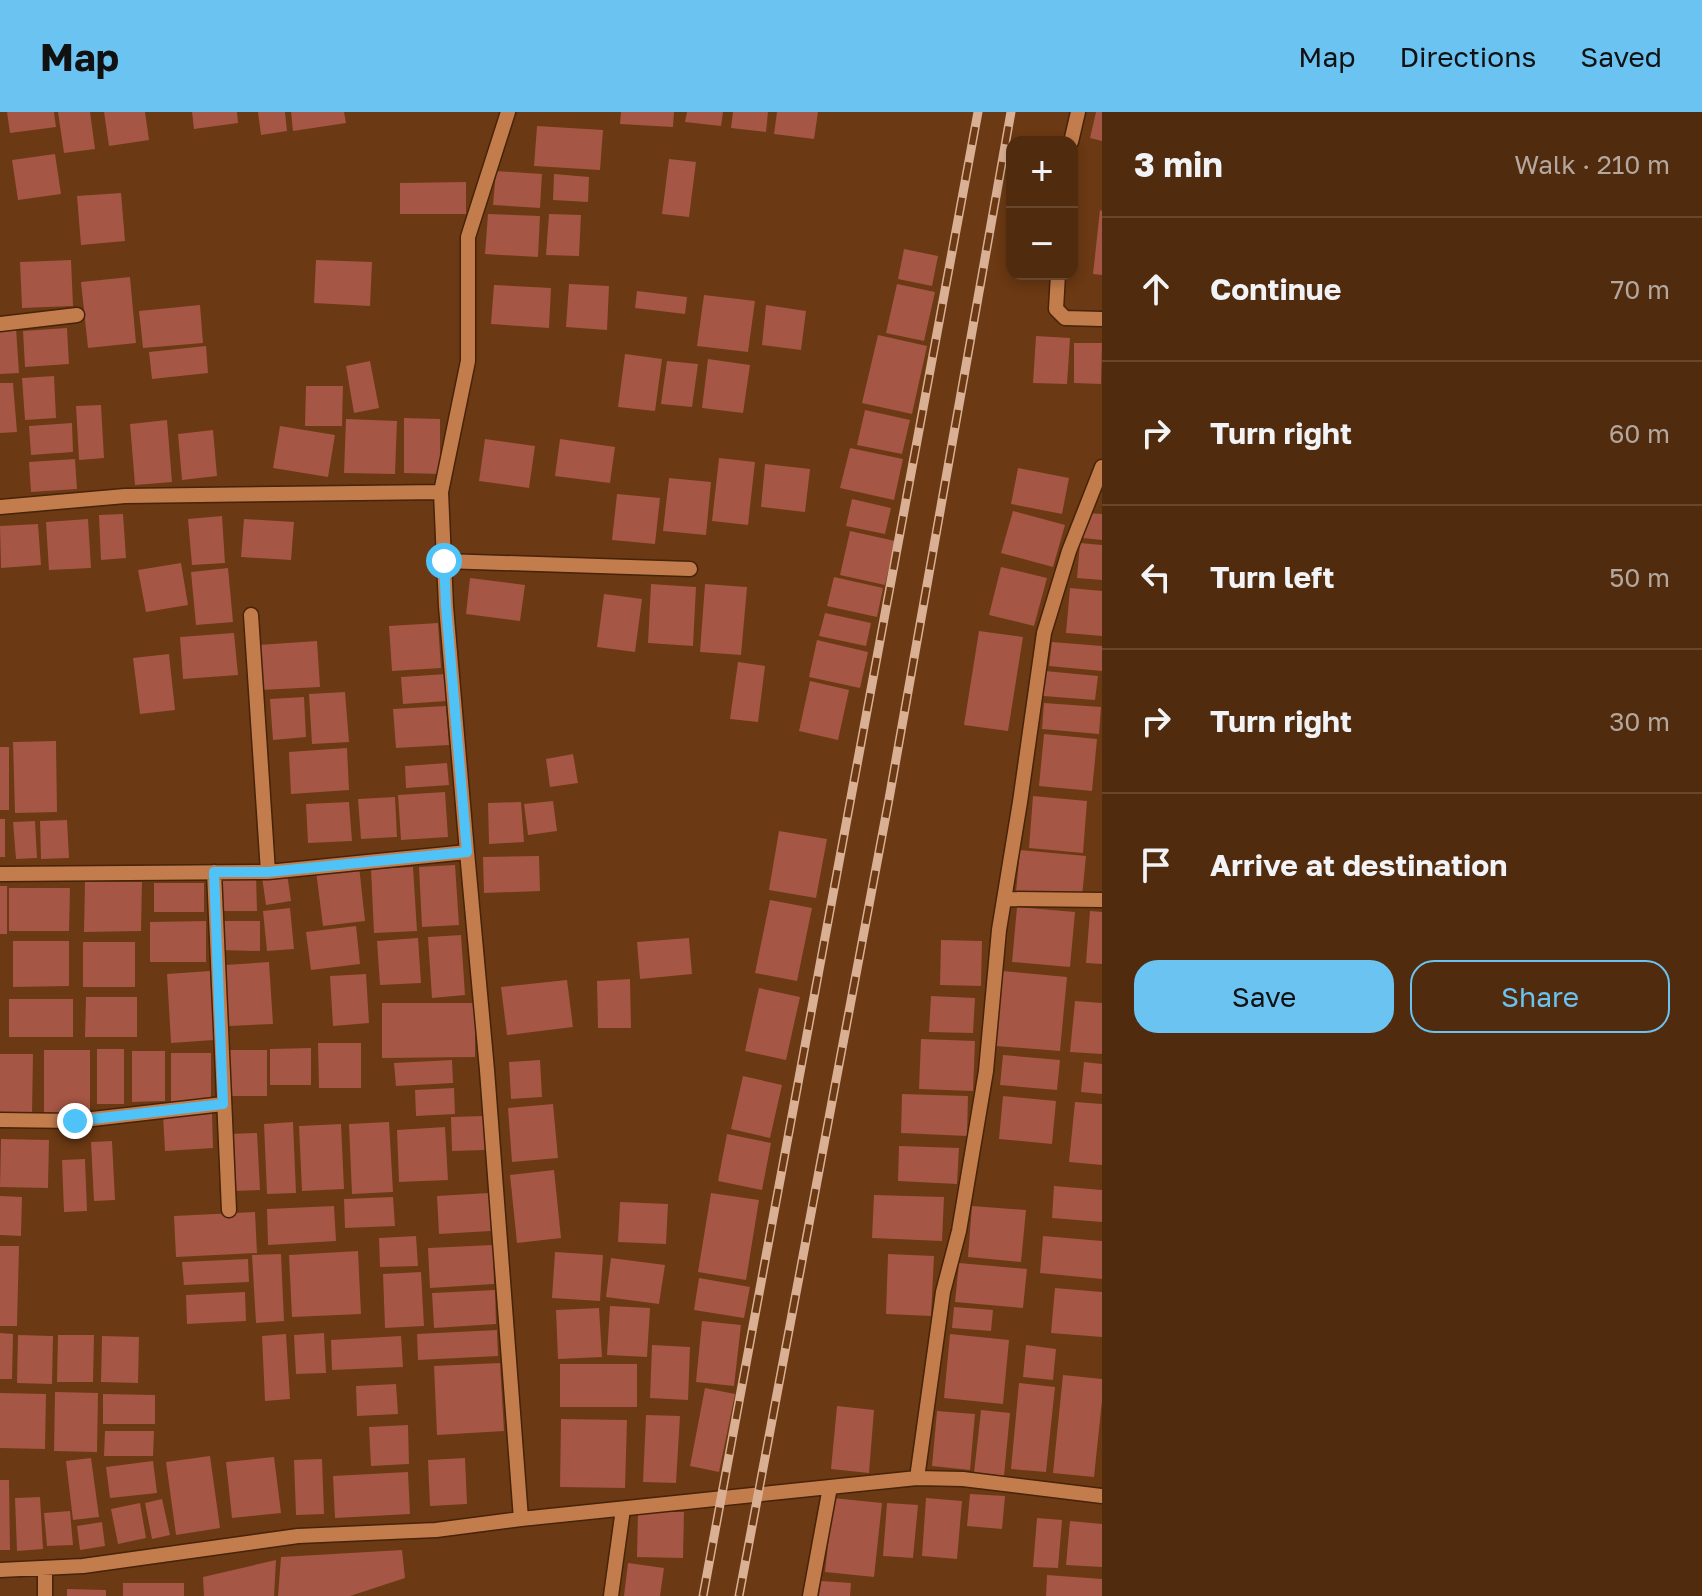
<!DOCTYPE html>
<meta charset="utf-8">
<style>
body{margin:0;font-family:"Golos Text",sans-serif;background:#5a371c;color:#f1f3f6}
.controls{position:absolute;right:24px;top:24px;display:grid;overflow:hidden;border-radius:16px;box-shadow:0 4px 12px #0003}
.controls button{width:72px;height:72px;display:grid;place-items:center;padding:0;border:0;border-bottom:2px solid #67472e;background:#502b0e;color:#f1f3f6;font:40px sans-serif}
.stop{position:absolute;width:24px;height:24px;margin:-18px;border:6px solid #4fc3f7;border-radius:50%;background:#fff}
.stop.end{background:#4fc3f7;border-color:#fff;box-shadow:0 2px 8px #0008}
.list{margin:0;padding:0;list-style:none}
h2{display:flex;justify-content:space-between;align-items:center;height:104px;margin:0;padding:0 32px;font-size:34px}
h2 small{font-size:26px;font-weight:400;color:#b4a79e}
.list li{display:grid;grid-template-columns:52px 1fr auto;gap:24px;align-items:center;box-sizing:border-box;height:144px;padding:0 32px;border-top:2px solid #67472e}
.list b{display:block;font-size:30px;white-space:nowrap}
.list em{font-size:26px;font-style:normal;color:#b4a79e}
.actions{display:flex;gap:16px;padding:24px 32px}
.actions a{flex:1;padding:18px 0;border:2px solid #6bc3f2;border-radius:24px;text-align:center;font-size:28px;color:#6bc3f2}
.actions .main{background:#6bc3f2;color:#111}
.icon{flex:none;width:44px;height:44px;fill:none;stroke:currentColor;stroke-width:2;stroke-linecap:round;stroke-linejoin:round}
.map{position:relative;flex:none;width:1102px;height:1484px;overflow:hidden}
header{display:flex;align-items:center;gap:48px;box-sizing:border-box;height:112px;padding:0 40px;background:#6bc3f2;color:#111}
header strong{font-size:38px}
nav{display:flex;gap:44px;margin-inline-start:auto;font-size:28px}
main{display:flex}
aside{flex:1;background:#502b0e}
.map>svg:first-child{display:block}
.building{fill:#a55644}
.lines{fill:none;stroke-linecap:round;stroke-linejoin:round}
.minor-casing{stroke:#462309;stroke-width:17}
.minor{stroke:#c37d4d;stroke-width:14}
.rail-casing{stroke:#dab095;stroke-width:9}
.rail{stroke:#6b3913;stroke-width:6;stroke-dasharray:18;stroke-linecap:butt}
.route{stroke:#4fc3f7;stroke-width:10}
</style>
<header>
<strong>Map</strong>
<nav><a>Map</a><a>Directions</a><a>Saved</a></nav>
</header>
<main>
<div class="map">
<svg width="1102" height="1484" viewBox="0 0 1102 1484">
<rect width="100%" height="100%" fill="#6b3913"/>
<path class="building" d="M7,0H54L56,15L10,21Z
M58,0H90L95,37L64,41Z
M104,0H145L149,28L109,34Z
M192,0H237L238,11L194,17Z
M258,0H285L287,19L261,23Z
M291,0H344L346,11L293,19Z
M621,0H674L673,15L620,12Z
M687,0H723L721,14L685,10Z
M733,0H768L766,20L731,16Z
M777,0H818L814,27L774,22Z
M1096,0H1102V29L1090,26Z
M537,14L603,18L600,58L534,54Z
M55,42L61,82L18,88L12,48Z
M669,47L696,50L689,105L662,102Z
M496,59L542,62L540,96L493,93Z
M554,62L589,65L588,90L553,88Z
M466,70V102H400V71Z
M121,81L125,129L81,133L77,84Z
M1100,98L1102,99V163L1093,162Z
M488,102L540,104L538,145L485,142Z
M549,102L581,103L579,144L546,143Z
M904,137L938,144L932,174L898,167Z
M71,148L73,194L22,196L20,150Z
M316,148L372,150L370,194L314,191Z
M130,165L136,231L88,236L81,170Z
M569,172L609,174L607,218L566,215Z
M897,172L935,180L924,229L886,221Z
M494,173L551,176L549,216L491,212Z
M637,179L687,185L685,202L635,196Z
M704,183L755,189L748,240L697,234Z
M200,193L203,231L143,236L139,199Z
M766,193L806,199L801,238L762,233Z
M16,216L19,261L0,262V217Z
M67,216L69,252L25,255L23,219Z
M878,223L927,234L912,302L862,291Z
M1036,224L1070,226L1067,272L1033,271Z
M1074,231H1102L1101,272L1074,271Z
M206,234L208,261L152,267L149,240Z
M625,242L662,247L655,299L618,295Z
M708,247L750,253L743,301L702,296Z
M370,249L379,296L354,301L346,254Z
M667,249L698,252L692,295L661,292Z
M54,264L56,306L25,308L22,266Z
M0,271H13L17,320L0,321Z
M306,274H343L342,314H305Z
M101,293L104,346L79,348L76,294Z
M865,298L910,308L902,342L857,333Z
M404,306L440,307V362L404,361Z
M346,307L397,309L395,362L344,361Z
M167,308L172,370L135,373L130,312Z
M72,311L73,340L31,343L29,314Z
M280,314L335,323L328,365L273,356Z
M213,318L217,364L182,368L178,322Z
M485,327L535,334L529,376L479,369Z
M560,327L615,335L610,371L555,364Z
M850,336L903,347L894,388L840,376Z
M719,346L755,350L748,413L712,409Z
M75,347L77,377L31,380L29,350Z
M765,352L810,357L805,400L761,395Z
M1018,356L1069,366L1062,402L1011,392Z
M669,366L711,370L706,423L663,419Z
M617,382L660,386L655,432L612,428Z
M852,387L891,396L885,422L846,414Z
M1013,399L1065,413L1053,455L1001,441Z
M1085,401L1102,402V428L1083,426Z
M123,402L126,446L101,448L99,403Z
M222,404L225,451L192,453L188,407Z
M88,407L91,456L49,458L46,410Z
M244,407L294,410L291,448L241,445Z
M38,412L41,453L1,456L0,414Z
M850,419L895,429L885,473L840,463Z
M1080,431L1102,433V468L1077,466Z
M181,451L188,493L146,500L138,458Z
M1001,455L1047,466L1034,514L989,503Z
M228,456L233,510L196,513L191,460Z
M834,465L883,476L877,505L827,494Z
M470,466L525,473L520,509L466,502Z
M651,472L696,475L693,534L648,531Z
M705,472L747,475L741,543L700,540Z
M1070,476L1102,479V524L1066,521Z
M604,482L642,487L635,540L597,535Z
M825,501L871,511L866,534L819,524Z
M438,511L441,556L392,559L389,514Z
M979,519L1023,525L1008,619L964,613Z
M234,521L238,563L183,567L180,525Z
M817,528L868,540L860,576L809,565Z
M317,529L320,575L261,578L258,533Z
M1052,530L1102,534V559L1049,554Z
M169,542L175,598L140,602L133,546Z
M738,550L765,554L758,610L730,607Z
M1045,559L1098,564L1095,588L1043,584Z
M446,562L447,589L403,592L401,565Z
M810,569L849,578L838,628L799,619Z
M345,580L349,630L312,632L309,582Z
M304,585L306,625L273,628L270,587Z
M1044,591L1101,595L1099,622L1042,617Z
M446,594L449,633L396,636L393,597Z
M1044,622L1097,627L1092,679L1039,674Z
M56,629L57,700L15,701L13,630Z
M0,635H9V698H0Z
M347,636L349,678L291,682L289,640Z
M573,642L578,671L550,675L546,647Z
M447,651L449,673L406,676L405,654Z
M445,680L448,725L401,728L398,683Z
M1033,684L1087,689L1083,741L1029,736Z
M395,685L397,725L361,727L358,687Z
M553,689L557,719L528,723L524,692Z
M349,690L352,729L308,731L306,692Z
M521,690L524,730L489,732L488,691Z
M0,707H5V745H0Z
M67,708L69,746L41,747L40,709Z
M35,709L37,746L16,747L13,710Z
M779,719L827,727L816,786L769,778Z
M1020,738L1086,744L1082,785L1016,780Z
M539,744L540,779L484,781L483,745Z
M455,753L459,813L422,815L419,755Z
M359,754L365,809L323,814L316,759Z
M413,755L417,819L374,821L371,757Z
M287,761L291,789L266,793L262,765Z
M218,763H256L257,799H218Z
M85,770H142L141,819L84,820Z
M154,771H204V800H154Z
M0,774H7V822H0Z
M9,776H70L69,819H9Z
M770,788L812,796L797,869L755,861Z
M1017,795L1075,800L1070,855L1012,850Z
M290,796L294,837L267,839L263,799Z
M1090,799L1102,800V852L1086,851Z
M206,809V850H150V810Z
M220,809H260V839L220,838Z
M356,814L360,852L311,858L306,820Z
M461,823L465,883L432,886L428,825Z
M418,826L421,871L380,873L377,829Z
M689,826L692,862L640,867L637,830Z
M941,828L982,829L981,874L940,873Z
M13,829H69V874L13,875Z
M83,830H135V875H83Z
M269,850L273,912L229,914L225,853Z
M210,859L214,928L171,931L167,862Z
M1003,859L1067,865L1060,939L996,934Z
M366,862L369,911L333,914L330,864Z
M630,867L631,916H598L597,869Z
M567,868L573,915L507,923L501,875Z
M759,876L800,885L786,948L745,939Z
M931,884L975,886L973,921L929,920Z
M86,885H137V925H85Z
M9,887H73V925H9Z
M1075,889L1102,891V942L1070,940Z
M382,891H475V945L382,946Z
M921,927L975,929L973,979L919,977Z
M318,931H361V976H319Z
M311,936V973H270V937Z
M97,937H124V992H97Z
M44,938H90V1004L44,1003Z
M225,938H267V984H226Z
M132,939H165V989L132,990Z
M171,941H211V990H171Z
M0,942H33L32,1003H0Z
M1003,943L1060,948L1057,978L1000,973Z
M452,948L453,971L396,974L394,951Z
M540,948L542,985L511,987L509,950Z
M1084,950L1102,952V982L1081,980Z
M743,964L782,973L770,1026L731,1017Z
M454,976L455,1002L416,1004L415,978Z
M902,982L968,984L967,1024L901,1021Z
M1003,984L1056,989L1052,1032L999,1027Z
M1075,990L1102,992V1053L1069,1050Z
M553,992L558,1046L512,1050L508,996Z
M212,1001L213,1036L165,1039L163,1003Z
M483,1004L485,1038L452,1039L451,1005Z
M293,1010L296,1081L267,1082L264,1012Z
M389,1010L393,1080L352,1082L349,1012Z
M341,1012L344,1077L302,1079L299,1014Z
M445,1015L448,1068L399,1070L397,1018Z
M257,1021L260,1078L230,1079L228,1022Z
M727,1022L771,1031L762,1078L718,1069Z
M1,1027L49,1028L48,1076L0,1075Z
M112,1029L115,1088L94,1089L91,1030Z
M899,1034L959,1036L957,1072L898,1069Z
M85,1047L87,1099L64,1100L62,1048Z
M554,1058L561,1126L517,1131L510,1063Z
M1054,1074L1102,1078V1110L1052,1106Z
M489,1081L491,1119L439,1122L437,1084Z
M711,1081L759,1088L746,1168L698,1160Z
M874,1083L944,1085L942,1129L872,1126Z
M0,1084L22,1085L21,1124L0,1123Z
M393,1085L395,1114L345,1116L344,1087Z
M620,1090L668,1092L666,1132L618,1130Z
M334,1094L336,1129L268,1133L267,1097Z
M972,1094L1026,1098L1021,1150L968,1145Z
M255,1100L257,1141L176,1145L174,1104Z
M416,1124L418,1154L380,1155L379,1126Z
M1043,1124L1102,1129V1167L1040,1161Z
M493,1133L494,1172L430,1176L428,1136Z
M0,1134H19L17,1214H0Z
M358,1139L361,1202L292,1205L289,1143Z
M555,1140L603,1143L600,1189L552,1186Z
M281,1142L284,1209L256,1211L252,1143Z
M888,1142L934,1144L931,1204L886,1202Z
M611,1146L665,1153L659,1192L606,1185Z
M248,1147L249,1170L184,1173L182,1150Z
M959,1151L1027,1157L1023,1196L955,1190Z
M421,1160L424,1214L385,1216L383,1162Z
M699,1166L750,1175L744,1206L694,1198Z
M1055,1176L1102,1180V1225L1051,1221Z
M495,1178L496,1212L434,1216L432,1181Z
M245,1180L246,1209L187,1212L186,1183Z
M610,1194L650,1196L647,1245L607,1243Z
M954,1195L993,1198L991,1219L952,1216Z
M599,1196L602,1245L558,1247L556,1198Z
M702,1209L741,1213L734,1274L696,1270Z
M497,1218L498,1244L418,1248L417,1222Z
M0,1221L13,1222L12,1267H0Z
M324,1221L326,1261L296,1262L294,1223Z
M286,1222L290,1287L265,1289L262,1224Z
M950,1222L1009,1228L1003,1292L944,1286Z
M18,1223L53,1224L52,1272L17,1271Z
M58,1223H94L93,1270H57Z
M102,1224L139,1225L138,1271L101,1270Z
M401,1224L403,1255L332,1258L331,1228Z
M652,1233L690,1235L688,1288L650,1286Z
M1026,1233L1056,1237L1053,1268L1023,1265Z
M500,1251L504,1319L437,1323L434,1254Z
M560,1252H637V1295H560Z
M1063,1263L1102,1267V1289L1094,1365L1053,1361Z
M1019,1271L1055,1275L1046,1360L1011,1357Z
M396,1272L398,1302L357,1304L356,1274Z
M705,1276L735,1282L719,1360L690,1354Z
M55,1280L98,1281L97,1340L54,1339Z
M0,1281L46,1282L45,1337L0,1336Z
M103,1282L155,1283V1312H103Z
M837,1294L874,1298L869,1361L831,1357Z
M981,1298L1010,1301L1004,1364L974,1361Z
M937,1299L975,1302L970,1358L932,1354Z
M646,1303L680,1304L676,1371L643,1370Z
M561,1307L627,1308L625,1376L560,1375Z
M408,1313L409,1352L371,1354L369,1315Z
M105,1319H154L153,1344H104Z
M210,1344L220,1416L176,1423L166,1350Z
M274,1345L281,1401L232,1406L226,1350Z
M91,1346L99,1405L73,1408L66,1349Z
M465,1346L467,1392L430,1394L428,1348Z
M322,1347L324,1402L296,1403L294,1348Z
M153,1349L157,1381L110,1386L106,1355Z
M408,1360L410,1402L335,1406L333,1364Z
M0,1368H9L10,1438H0Z
M970,1382L1005,1384L1002,1417L967,1414Z
M40,1385L43,1437L17,1439L15,1386Z
M833,1386L882,1391L874,1465L825,1460Z
M926,1386L962,1389L957,1447L922,1444Z
M162,1387L170,1423L152,1427L145,1391Z
M140,1391L146,1426L118,1432L111,1397Z
M887,1391L918,1393L913,1446L883,1444Z
M70,1399L73,1433L47,1434L44,1401Z
M638,1400H684L683,1446L637,1445Z
M1037,1406L1062,1408L1058,1456L1033,1455Z
M1070,1409L1102,1412V1455L1066,1453Z
M102,1410L105,1434L80,1438L77,1414Z
M402,1438L405,1466L350,1484H278L281,1445Z
M276,1448L274,1484H204L203,1465Z
M628,1451L664,1456L660,1484H624Z
M1047,1463L1102,1467V1484H1046Z
M821,1469L851,1471L850,1484H819Z
M123,1471H184V1484H123Z
M67,1477L106,1478V1484H67Z"/>
<g class="lines">
<defs>
<path id="minor" d="M1071,30L1078,0
M1058,162L1056,197L1065,206L1102,207
M0,212L77,203
M0,395L125,384L441,380
M444,449L690,457
M251,503L268,760
M214,760L229,1098
M0,762L268,760L467,740
M1004,787L1102,788
M0,1008L75,1009L223,992
M917,1366L943,1180L959,1119L986,959L999,818L1020,690L1044,521L1069,439L1102,355
M521,1407L917,1366L963,1367L1102,1384
M45,1456V1484
M0,1458L83,1454L298,1424L436,1418L521,1407L487,958L467,740L446,494L441,380L468,249V125L508,0
M611,1484L623,1397
M810,1484L830,1375"/>
</defs>
<use href="#minor" class="minor-casing"/>
<use href="#minor" class="minor"/>
<defs>
<path id="rail" d="M703,1484L978,0
M739,1484L889,687L1011,0"/>
</defs>
<use href="#rail" class="rail-casing"/>
<use href="#rail" class="rail"/>
</g>
<g class="lines">
<path class="route" d="M75,1009L223,992L214,760H268L467,740L446,494L444,449"/>
</g>
</svg>
<div class="controls">
<button>+</button>
<button>−</button>
</div>
<div class="stop" style="left:444px;top:449px"></div>
<div class="stop end" style="left:75px;top:1009px"></div>
</div>
<aside>
<h2>3 min<small>Walk · 210 m</small></h2>
<ul class="list">
<li><svg class="icon" aria-label="ahead" viewBox="0 0 24 24"><path d="M12 20V5M6 11l6-6 6 6"/></svg><div><b>Continue</b></div><em>70 m</em></li>
<li><svg class="icon" aria-label="right" viewBox="0 0 24 24"><path d="M7 20v-9h11M14 6l5 5-5 5"/></svg><div><b>Turn right</b></div><em>60 m</em></li>
<li><svg class="icon" aria-label="left" viewBox="0 0 24 24"><path d="M17 20v-9H6M10 6l-5 5 5 5"/></svg><div><b>Turn left</b></div><em>50 m</em></li>
<li><svg class="icon" aria-label="right" viewBox="0 0 24 24"><path d="M7 20v-9h11M14 6l5 5-5 5"/></svg><div><b>Turn right</b></div><em>30 m</em></li>
<li><svg class="icon" aria-label="arrive" viewBox="0 0 24 24"><path d="M6 21V4h12l-3 4 3 4H6"/></svg><div><b>Arrive at destination</b></div></li>
</ul>
<div class="actions"><a class="main">Save</a><a>Share</a></div>
</aside>
</main>
